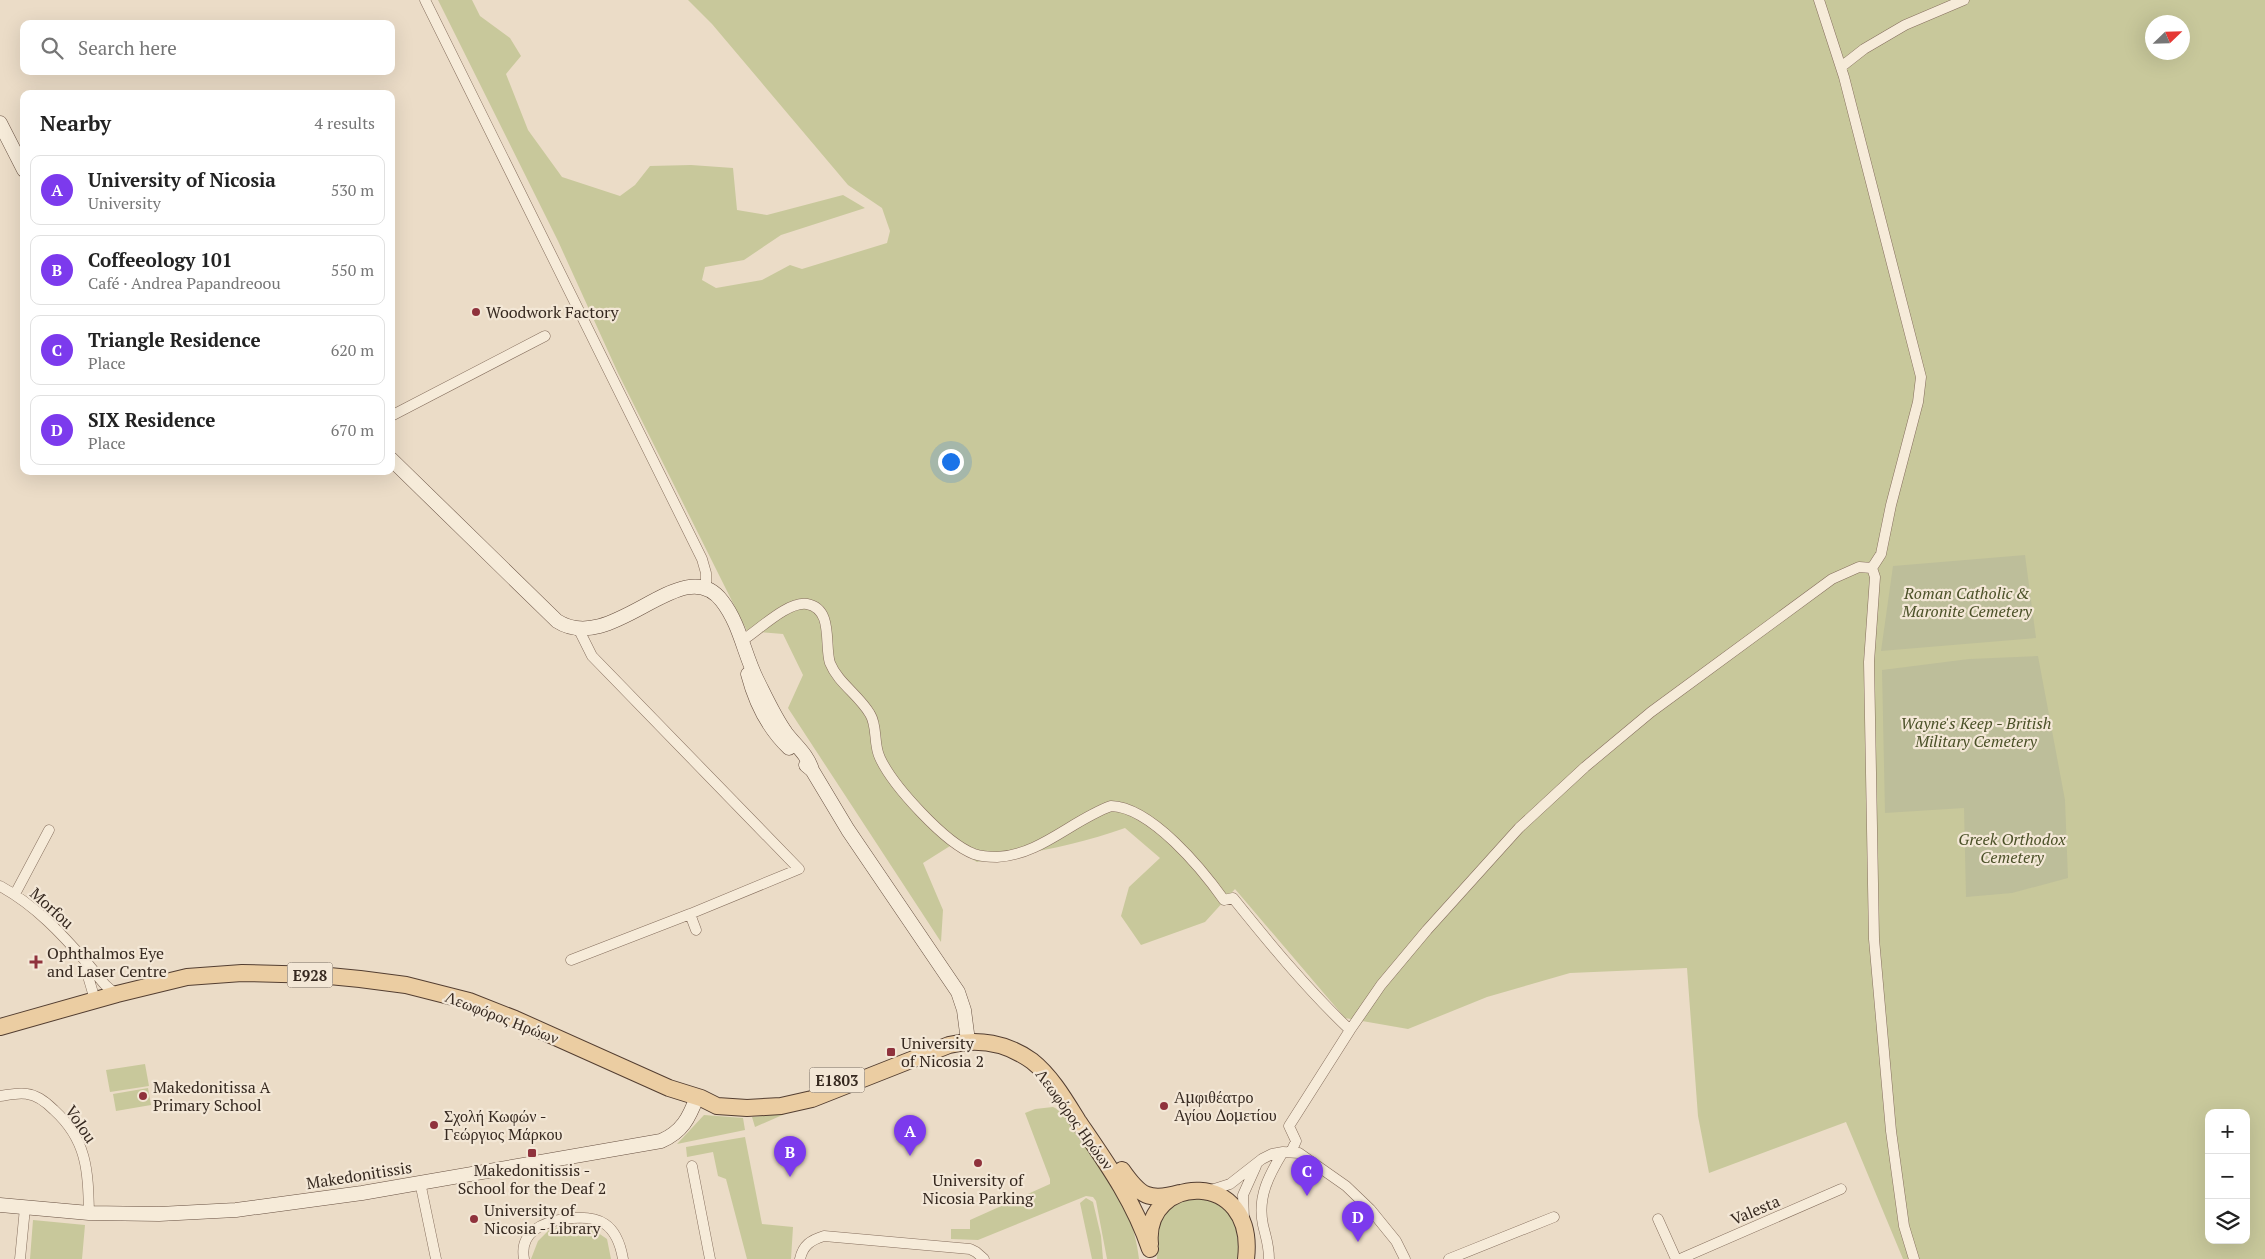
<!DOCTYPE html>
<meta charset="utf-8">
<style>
body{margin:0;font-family:"PT Serif",serif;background:#f6f6f6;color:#222}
.controls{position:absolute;right:15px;bottom:15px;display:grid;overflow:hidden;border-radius:10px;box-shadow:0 5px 20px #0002}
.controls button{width:45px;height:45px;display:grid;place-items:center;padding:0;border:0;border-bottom:1px solid #e0e0e0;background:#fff;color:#222;font:25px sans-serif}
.compass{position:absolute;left:2145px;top:15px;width:45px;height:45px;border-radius:50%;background:#fff;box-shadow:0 5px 20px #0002;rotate:67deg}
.you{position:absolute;left:950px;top:461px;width:18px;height:18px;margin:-12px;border:4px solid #fff;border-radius:50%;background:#1a73e8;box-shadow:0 0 0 8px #1a73e833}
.badge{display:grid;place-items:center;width:32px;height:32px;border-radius:50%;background:#7c3aed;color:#fff;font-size:16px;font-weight:700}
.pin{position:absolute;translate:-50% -41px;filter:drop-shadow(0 1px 2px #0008)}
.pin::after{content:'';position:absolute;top:26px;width:18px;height:15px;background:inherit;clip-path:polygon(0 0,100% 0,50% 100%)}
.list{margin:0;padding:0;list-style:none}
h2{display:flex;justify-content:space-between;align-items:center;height:65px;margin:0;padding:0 20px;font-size:21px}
h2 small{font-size:16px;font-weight:400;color:#767676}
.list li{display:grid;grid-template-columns:32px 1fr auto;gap:15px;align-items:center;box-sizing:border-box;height:70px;margin:0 10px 10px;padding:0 10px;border:1px solid #e0e0e0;border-radius:10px}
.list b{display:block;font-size:19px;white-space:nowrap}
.list p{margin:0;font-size:16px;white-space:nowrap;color:#767676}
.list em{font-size:16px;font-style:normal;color:#767676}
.icon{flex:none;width:28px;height:28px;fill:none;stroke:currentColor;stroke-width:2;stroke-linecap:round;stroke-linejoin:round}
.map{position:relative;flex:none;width:2265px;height:1259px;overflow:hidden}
.search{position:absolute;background:#fff;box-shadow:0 5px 20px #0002;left:20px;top:20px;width:375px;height:55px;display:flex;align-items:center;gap:12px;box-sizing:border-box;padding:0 18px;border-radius:10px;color:#767676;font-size:19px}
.panel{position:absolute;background:#fff;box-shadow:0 5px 20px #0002;left:20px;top:90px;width:375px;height:385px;border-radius:10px}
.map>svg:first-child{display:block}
.green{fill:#c8c89b;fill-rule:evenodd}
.cemetery{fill:#bdbe9a}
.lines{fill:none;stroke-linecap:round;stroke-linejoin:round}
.street-casing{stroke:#856e5d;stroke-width:11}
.secondary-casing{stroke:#675041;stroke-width:15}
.primary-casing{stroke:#533e31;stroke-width:18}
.street{stroke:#f6ebd9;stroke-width:10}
.secondary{stroke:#f6ebd9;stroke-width:14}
.primary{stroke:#ebcda2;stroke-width:16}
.poi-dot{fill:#8f323c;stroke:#f3e7d6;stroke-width:2}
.labels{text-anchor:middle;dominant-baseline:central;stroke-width:4.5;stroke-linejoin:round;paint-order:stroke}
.shield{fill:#f3e7d6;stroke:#6f6257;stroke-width:1}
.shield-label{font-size:15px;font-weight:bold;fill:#362920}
.poi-label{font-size:16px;fill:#362920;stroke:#f3e7d6;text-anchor:start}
.park-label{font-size:16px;font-style:italic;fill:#4b5128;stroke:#f3e7d6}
.street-label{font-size:16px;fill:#362920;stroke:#f3e7d6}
</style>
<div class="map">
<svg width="2265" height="1259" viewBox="0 0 2265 1259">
<rect width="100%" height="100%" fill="#ebdcc7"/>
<path class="green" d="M438,0H472L480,16L510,38L521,56L506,74L528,130L562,177L620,196L635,185L650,166L691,165L733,168L737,210L767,215L843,195L865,208L781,235L744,260L705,267L702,280L716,288L762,280L790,265L802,269L887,243L890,231L882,208L848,185L712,24L688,0H2265V1259H1903L1846,1122L1709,1173L1698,1116L1687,968L1570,973L1487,997L1408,1029L1345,1018L1235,889L1205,922L1141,945L1121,916L1129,887L1160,858L1125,828C1077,845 1027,854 977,862L950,846L923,863L943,910L941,942L788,708L803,675L783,634L747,631L618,373L558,241ZM2152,22H2182V52H2152ZM2209,1113H2246V1240H2209Z
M145,1064L149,1086L110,1092L106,1070Z
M148,1088L151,1105L116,1111L113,1094Z
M1053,1107C1070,1113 1118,1195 1127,1214C1134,1229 1137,1243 1139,1259H1107L1096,1201L1093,1197L1086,1196L978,1240L951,1239V1229H970V1220L1050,1184V1179L1025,1113L1035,1109Z
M787,1113L755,1127L752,1117Z
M704,1115L743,1118L745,1130L677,1144Z
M745,1137L762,1224L793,1227L791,1259H747L726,1179L718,1176L713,1152L687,1157L686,1147Z
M1193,1197C1235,1205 1237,1220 1239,1259H1157C1154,1224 1159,1210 1193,1197Z
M1086,1198L1093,1202L1101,1236L1103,1259H1092L1080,1203Z
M33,1220L85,1225L82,1259H30Z
M575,1224L588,1226L607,1239L611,1259H531L538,1241L550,1229Z"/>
<path class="cemetery" d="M2025,555L2036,638L1881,651L1893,566Z
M2038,656L2065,800L2068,878L2012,893L1966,897L1964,808L1885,813L1882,670L1969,659Z"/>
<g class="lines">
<defs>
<path id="street" d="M425,0L702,559L706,573V588
M1819,0L1844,77L1921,377L1918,402L1891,505L1881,554L1872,568
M1841,67L1864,49L1905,25L1964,0
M391,416L545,336
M1872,568L1875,577L1869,662L1874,939L1891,1131L1904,1226L1914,1259
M743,640C760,629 788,601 807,604C834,609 824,645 830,663C838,683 859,695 870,714C878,727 873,744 880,758C893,786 945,843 974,854C980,856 991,857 997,857C1040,855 1072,820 1111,806C1151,807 1202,869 1224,900L1233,898C1270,944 1307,989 1350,1030
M0,886C35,905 62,934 88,964C98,975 103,986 117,994
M15,894L49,830
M690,914L696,930
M571,960L690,914L799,869L592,656L579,630
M85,966L95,1000
M0,1096C8,1095 19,1092 27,1094C37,1095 47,1103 54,1110C87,1140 88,1170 89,1213
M1291,1152L1296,1141L1289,1126L1350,1030L1381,985L1427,930L1519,828L1585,767L1651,712L1832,579L1859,567L1872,568
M692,1166L710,1259
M420,1182L436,1259
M1208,1191L1230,1184L1262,1159L1272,1154L1283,1152L1299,1153L1346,1186L1370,1209L1396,1241L1405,1259
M1244,1219L1243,1195L1256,1166
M1658,1219L1676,1259
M20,1259L25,1208
M524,1259C519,1232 543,1222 565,1219C600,1214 617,1224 623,1259
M800,1259C803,1245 811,1240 824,1236L970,1249L976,1252L984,1259
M1269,1259C1269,1245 1266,1238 1263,1225C1257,1197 1269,1175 1283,1152
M1449,1259L1554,1217
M1680,1259L1841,1189"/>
<path id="secondary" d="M0,123L24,170
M391,459L557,621C613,657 683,549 722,601C740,624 744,654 757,680C766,698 775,718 786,733C796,746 808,755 812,770
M748,674C755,701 768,728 789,748
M806,765L812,770L848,830L958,992L964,1010L968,1041
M0,1205L89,1213L159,1214L236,1210L362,1193L661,1141C682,1132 689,1118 697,1097"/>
<path id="primary" d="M0,1027L117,994L187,977L242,973L319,975L360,979L406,985L469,1001L515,1019L669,1088L701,1098L717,1106L747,1108L781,1106L812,1099L949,1045C978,1038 1007,1043 1032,1061C1051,1076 1065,1100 1078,1121C1106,1162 1134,1201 1150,1249
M1122,1170C1140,1196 1149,1202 1180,1193
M1150,1244C1143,1173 1257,1168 1246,1259"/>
</defs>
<use href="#street" class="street-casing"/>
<use href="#secondary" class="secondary-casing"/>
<use href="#primary" class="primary-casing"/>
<use href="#street" class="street"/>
<use href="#secondary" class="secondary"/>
<use href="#primary" class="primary"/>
</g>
<g class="poi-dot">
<circle cx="476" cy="312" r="5"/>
<path d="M33.5 954.5h5v5h5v5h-5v5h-5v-5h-5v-5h5z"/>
<rect x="886" y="1047" width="10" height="10" rx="2.5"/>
<circle cx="143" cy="1096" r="5"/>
<circle cx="1164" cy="1106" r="5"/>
<circle cx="434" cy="1125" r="5"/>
<rect x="527" y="1148" width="10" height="10" rx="2.5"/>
<circle cx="978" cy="1163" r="5"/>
<circle cx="474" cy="1219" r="5"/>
</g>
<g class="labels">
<g class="shield">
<rect x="287.5" y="962.5" width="45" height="25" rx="4"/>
<rect x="809.5" y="1067.5" width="55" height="25" rx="4"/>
</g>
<g class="shield-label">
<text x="310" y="975">E928</text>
<text x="837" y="1080">E1803</text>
</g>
<g class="poi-label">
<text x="486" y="312">Woodwork Factory</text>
<text x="47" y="953">Ophthalmos Eye<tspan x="47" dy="18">and Laser Centre</tspan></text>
<text x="901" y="1043">University<tspan x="901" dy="18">of Nicosia 2</tspan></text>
<text x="153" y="1087">Makedonitissa A<tspan x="153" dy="18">Primary School</tspan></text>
<text x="1174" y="1097">Αμφιθέατρο<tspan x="1174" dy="18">Αγίου Δομετίου</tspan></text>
<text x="444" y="1116">Σχολή Κωφών -<tspan x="444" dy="18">Γεώργιος Μάρκου</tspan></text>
<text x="532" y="1170" text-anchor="middle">Makedonitissis -<tspan x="532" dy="18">School for the Deaf 2</tspan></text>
<text x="978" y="1180" text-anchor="middle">University of<tspan x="978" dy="18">Nicosia Parking</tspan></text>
<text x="484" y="1210">University of<tspan x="484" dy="18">Nicosia - Library</tspan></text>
</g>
<g class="park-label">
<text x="1967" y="593">Roman Catholic &amp;<tspan x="1967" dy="18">Maronite Cemetery</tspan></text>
<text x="1976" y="723">Wayne's Keep - British<tspan x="1976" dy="18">Military Cemetery</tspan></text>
<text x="2012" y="839">Greek Orthodox<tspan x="2012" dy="18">Cemetery</tspan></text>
</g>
<g class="street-label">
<text transform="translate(52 908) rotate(42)">Morfou</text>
<text transform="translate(502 1017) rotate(21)">Λεωφόρος Ηρώων</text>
<text transform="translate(1075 1119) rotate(54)">Λεωφόρος Ηρώων</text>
<text transform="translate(81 1124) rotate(56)">Volou</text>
<text transform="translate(359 1175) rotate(-9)">Makedonitissis</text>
<text transform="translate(1755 1210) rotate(-23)">Valesta</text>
</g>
</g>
</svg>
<div class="controls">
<button>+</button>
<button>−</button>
<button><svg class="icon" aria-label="layers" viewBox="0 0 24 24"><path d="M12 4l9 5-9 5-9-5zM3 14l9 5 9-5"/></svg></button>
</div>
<svg class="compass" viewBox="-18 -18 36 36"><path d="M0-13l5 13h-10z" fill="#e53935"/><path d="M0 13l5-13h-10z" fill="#767676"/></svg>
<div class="you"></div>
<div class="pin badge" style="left:910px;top:1156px">A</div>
<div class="pin badge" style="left:790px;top:1177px">B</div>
<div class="pin badge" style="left:1307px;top:1196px">C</div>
<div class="pin badge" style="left:1358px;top:1242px">D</div>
<div class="search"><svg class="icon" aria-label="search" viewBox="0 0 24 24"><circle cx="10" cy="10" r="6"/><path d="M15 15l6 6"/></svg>Search here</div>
<section class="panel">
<h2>Nearby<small>4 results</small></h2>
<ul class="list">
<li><span class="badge">A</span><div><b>University of Nicosia</b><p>University</p></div><em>530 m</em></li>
<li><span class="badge">B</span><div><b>Coffeeology 101</b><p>Café · Andrea Papandreoou</p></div><em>550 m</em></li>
<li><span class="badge">C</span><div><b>Triangle Residence</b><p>Place</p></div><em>620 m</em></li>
<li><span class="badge">D</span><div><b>SIX Residence</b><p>Place</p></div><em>670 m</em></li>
</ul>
</section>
</div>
